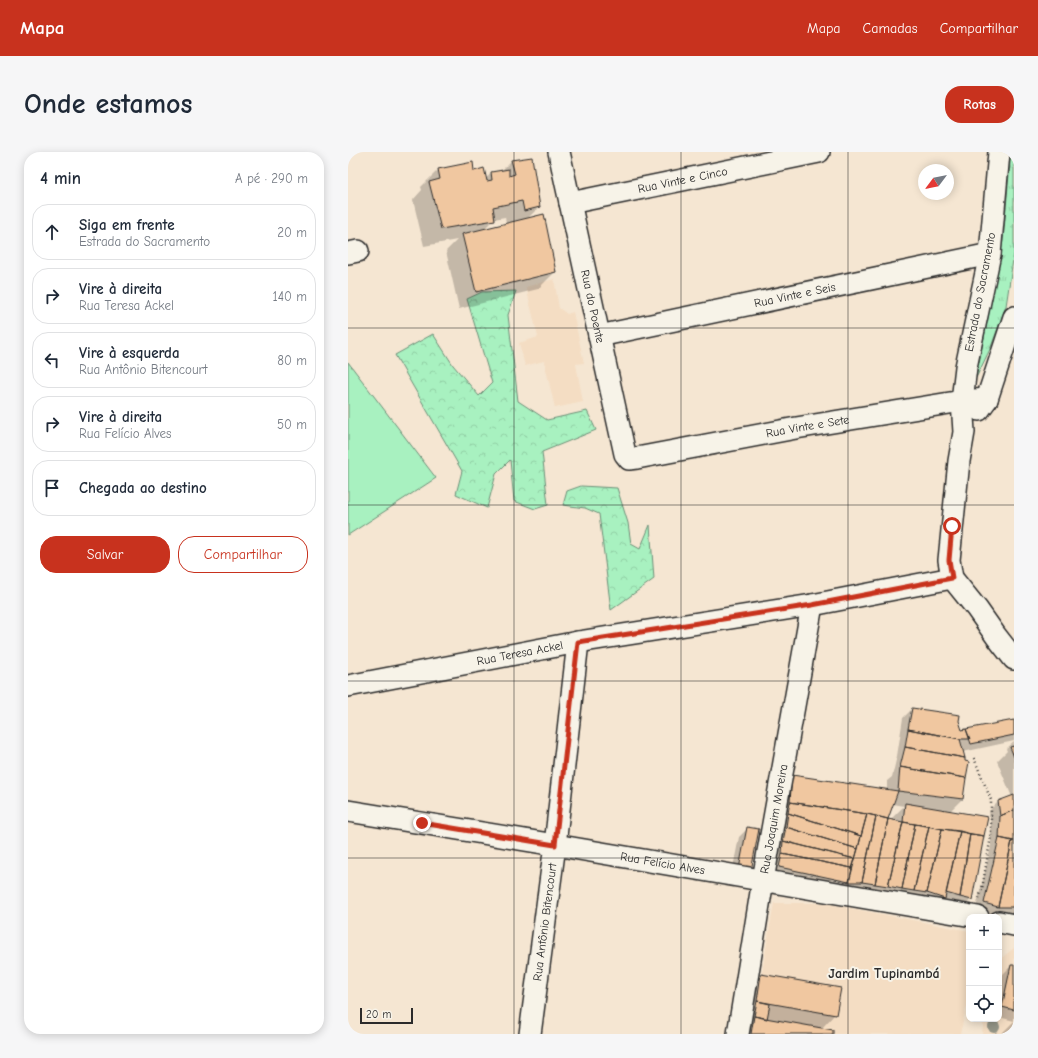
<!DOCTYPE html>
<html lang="pt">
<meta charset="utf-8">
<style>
body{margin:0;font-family:"Comic Neue",sans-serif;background:#f6f6f7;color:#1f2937}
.controls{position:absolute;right:12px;bottom:12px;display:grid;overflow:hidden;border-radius:8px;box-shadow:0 2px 10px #0003}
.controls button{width:36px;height:36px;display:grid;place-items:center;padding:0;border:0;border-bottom:1px solid #e0e1e3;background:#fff;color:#1f2937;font:20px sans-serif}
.compass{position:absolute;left:570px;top:12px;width:36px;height:36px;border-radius:50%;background:#fff;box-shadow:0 2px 10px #0003;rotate:238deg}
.scale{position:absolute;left:12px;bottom:10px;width:53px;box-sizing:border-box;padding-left:4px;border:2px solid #2b2b2b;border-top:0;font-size:11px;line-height:14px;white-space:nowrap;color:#2b2b2b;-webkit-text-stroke:3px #f7f3e8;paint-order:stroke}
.stop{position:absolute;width:12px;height:12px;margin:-9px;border:3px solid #c8321e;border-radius:50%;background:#fff}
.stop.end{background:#c8321e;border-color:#fff;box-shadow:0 1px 4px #0008}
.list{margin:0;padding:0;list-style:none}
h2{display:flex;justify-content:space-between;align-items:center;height:52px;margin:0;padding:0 16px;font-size:17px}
h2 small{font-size:13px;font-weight:400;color:#747a83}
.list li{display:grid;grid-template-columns:26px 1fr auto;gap:12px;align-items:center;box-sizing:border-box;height:56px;margin:0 8px 8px;padding:0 8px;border:1px solid #e0e1e3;border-radius:16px}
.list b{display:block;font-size:15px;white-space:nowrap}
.list p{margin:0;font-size:13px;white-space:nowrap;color:#747a83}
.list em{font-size:13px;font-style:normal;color:#747a83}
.actions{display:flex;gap:8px;padding:12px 16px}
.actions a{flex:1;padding:9px 0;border:1px solid #c8321e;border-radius:16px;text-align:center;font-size:14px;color:#c8321e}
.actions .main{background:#c8321e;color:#fff}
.icon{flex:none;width:22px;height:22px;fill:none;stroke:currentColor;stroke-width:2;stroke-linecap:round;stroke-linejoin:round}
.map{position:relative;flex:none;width:666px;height:882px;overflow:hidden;border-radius:16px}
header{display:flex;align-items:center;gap:24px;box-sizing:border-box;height:56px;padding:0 20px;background:#c8321e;color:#fff}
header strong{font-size:19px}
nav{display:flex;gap:22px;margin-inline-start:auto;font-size:14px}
.intro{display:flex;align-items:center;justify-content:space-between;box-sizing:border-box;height:96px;padding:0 24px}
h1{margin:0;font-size:28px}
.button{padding:10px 18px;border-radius:16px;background:#c8321e;color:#fff;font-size:14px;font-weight:700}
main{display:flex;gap:24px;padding:0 24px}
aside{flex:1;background:#fff;border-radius:16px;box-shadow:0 2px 10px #0003}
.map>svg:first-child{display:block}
.built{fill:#f4ddc3}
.grass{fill:url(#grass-tufts);stroke:#6a8e76}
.forest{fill:url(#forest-crowns);stroke:#6a8e76}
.park{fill:#a8f1c0;stroke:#6a8e76}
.shadow{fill:#0003;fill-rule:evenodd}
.building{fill:#f0c7a0;stroke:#2b2b2b}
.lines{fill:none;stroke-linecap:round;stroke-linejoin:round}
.minor-casing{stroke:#2b2b2b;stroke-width:24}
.path{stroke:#2b2b2b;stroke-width:2.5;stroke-dasharray:1 3;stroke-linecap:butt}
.minor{stroke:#f7f3e8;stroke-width:21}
.tree{fill:#949587}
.route{stroke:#c8321e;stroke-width:5}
.grid{fill:none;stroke:#2b2b2b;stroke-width:1;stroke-opacity:0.55}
.labels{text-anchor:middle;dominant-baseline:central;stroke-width:4;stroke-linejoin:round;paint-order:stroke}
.street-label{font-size:12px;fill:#2b2b2b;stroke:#f7f3e8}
.quarter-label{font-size:14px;font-weight:bold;fill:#2b2b2b;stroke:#f7f3e8}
</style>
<header>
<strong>Mapa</strong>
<nav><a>Mapa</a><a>Camadas</a><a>Compartilhar</a></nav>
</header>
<div class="intro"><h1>Onde estamos</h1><a class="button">Rotas</a></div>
<main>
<aside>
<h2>4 min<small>A pé · 290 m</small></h2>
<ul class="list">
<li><svg class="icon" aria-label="ahead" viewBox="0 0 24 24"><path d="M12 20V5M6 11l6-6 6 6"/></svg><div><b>Siga em frente</b><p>Estrada do Sacramento</p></div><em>20 m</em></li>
<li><svg class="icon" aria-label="right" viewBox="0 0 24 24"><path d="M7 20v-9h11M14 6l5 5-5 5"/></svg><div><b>Vire à direita</b><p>Rua Teresa Ackel</p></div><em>140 m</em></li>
<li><svg class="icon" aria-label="left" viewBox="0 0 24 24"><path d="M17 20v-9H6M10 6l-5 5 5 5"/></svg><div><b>Vire à esquerda</b><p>Rua Antônio Bitencourt</p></div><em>80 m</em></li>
<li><svg class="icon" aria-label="right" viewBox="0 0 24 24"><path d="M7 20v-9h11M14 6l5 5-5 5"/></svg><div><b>Vire à direita</b><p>Rua Felício Alves</p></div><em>50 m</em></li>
<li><svg class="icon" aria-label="arrive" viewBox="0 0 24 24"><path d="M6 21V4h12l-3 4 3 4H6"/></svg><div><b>Chegada ao destino</b></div></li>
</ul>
<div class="actions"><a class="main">Salvar</a><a>Compartilhar</a></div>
</aside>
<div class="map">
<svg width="666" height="882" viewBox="0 0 666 882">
<defs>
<pattern id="grass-tufts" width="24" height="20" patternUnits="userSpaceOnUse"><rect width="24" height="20" fill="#a8f1c0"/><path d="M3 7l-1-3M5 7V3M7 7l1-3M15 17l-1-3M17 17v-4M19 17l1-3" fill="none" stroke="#91cfa5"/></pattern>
<pattern id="forest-crowns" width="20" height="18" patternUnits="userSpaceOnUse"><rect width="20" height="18" fill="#a8f1c0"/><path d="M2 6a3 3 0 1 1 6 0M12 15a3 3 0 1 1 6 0" fill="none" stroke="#91cfa5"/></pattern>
</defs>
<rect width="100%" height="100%" fill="#f5e6d2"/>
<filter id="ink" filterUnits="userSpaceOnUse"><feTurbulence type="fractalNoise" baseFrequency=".025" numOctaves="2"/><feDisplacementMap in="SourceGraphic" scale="8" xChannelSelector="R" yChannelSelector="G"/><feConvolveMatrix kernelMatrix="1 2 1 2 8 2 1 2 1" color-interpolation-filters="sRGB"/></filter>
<g filter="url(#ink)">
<path class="built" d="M206,127L211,156L219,162L225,160L236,211L228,212L235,250L207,256L196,209L177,214L171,191L190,185L178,135Z
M426,751H476L621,779V845L612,882H403Z
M666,796V882H634L636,867H651V808Z"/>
<path class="grass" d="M663,0H666V101L658,154L643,195L628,226L655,89Z"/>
<path class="forest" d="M168,139L160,163L170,249L199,268L239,259L248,278L194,300L200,353L187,357L166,349L162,308L148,322L139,356L108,342L114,319L47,203L85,182L105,213L131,244L144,231L119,147L134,140Z
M233,334L269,336L280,371L283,392L292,397L302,373L306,427L263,458L251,362L237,356L215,353L219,339Z"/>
<path class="park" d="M0,210L88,326L0,383Z"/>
<path class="shadow" d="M164,8L191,55L179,67L195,63L207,120L190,137L111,157L98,99L109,88L76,94L65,48L74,38L73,35L90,18L126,21L138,27L143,21L153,19ZM157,65L158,72L136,77L146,67Z
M564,557L610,569L613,579L666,569V589L615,600L614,647L601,660L635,684L623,748L614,756L423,723L444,624L539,638V629L544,625L549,604L555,566ZM544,652L556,654L544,666V669L539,668Z
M666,590V771L653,763H641L627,760L643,695V673L641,659L650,650L664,645L649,609L659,599L658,597Z
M400,676L402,719L383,726L391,685Z
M663,814H666V869L651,865V839L655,822Z
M413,824L487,862L473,877L484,882H389L400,837Z
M666,869V882H653Z"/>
<path class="building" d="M184,5L192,55L176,59L174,49L145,55L147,68L93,77L81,30L92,27L90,17L125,10L126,19L136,16L139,29L144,28L143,20L161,17V24L167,22L163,8Z
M196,62L208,120L128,140L114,82Z
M564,556L612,563L611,569L614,578L618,577L622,587H612L560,577Z
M666,568V583L623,592L618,577Z
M560,577L612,587L617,606L557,595Z
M666,594V605L662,595Z
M557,595L617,606V609L621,610L618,626L552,615Z
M552,615L618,626L615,647L550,639Z
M444,623L550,639L540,667L519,662L442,650Z
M666,643V658L652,664L650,649Z
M442,650L519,662L513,684L440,661Z
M557,651L640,665L636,684L555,670Z
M666,658V689L651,686L652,664Z
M440,661L513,684L510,697L438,675Z
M519,662L528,664L514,730H501Z
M528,664L540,667L527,732L514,730Z
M540,667L555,670L540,734L527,732Z
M555,670L567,672L554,737L540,734Z
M567,672L581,674L566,739L554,737Z
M581,674L594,677L579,741L566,739Z
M399,675L411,677L403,719L391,717Z
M438,675L510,697L507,707L435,689Z
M594,677L612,679L597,747L579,741Z
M612,679L622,682L612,745L598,741Z
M622,682L636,684L624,748L612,745Z
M651,686L664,689L650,755L636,751Z
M435,689L507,707L504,716L434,702Z
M664,689H666V748L665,755H650Z
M434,702L504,716L501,730L431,715Z
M663,813H666V858L654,855Z
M413,822L493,836L488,863L409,849Z
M409,849L422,852L419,867L406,864Z
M406,864L485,878V882H403Z"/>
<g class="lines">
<defs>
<g id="minor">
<path id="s1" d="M211,0L277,302L281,307L289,306L448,276L614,249L639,247"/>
<path d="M651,0L642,102L618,215L614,249L616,280L611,309L601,408L604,426L629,457L648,484L666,507"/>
<path id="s2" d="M222,51L471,0"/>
<path d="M0,101L10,99"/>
<path id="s3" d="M251,184L642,102"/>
<path d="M631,258L639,247L666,165"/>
<path id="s4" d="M0,534L230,490L464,453L604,426"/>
<path id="s5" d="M0,659L207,693L630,765"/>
<path d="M651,770L666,773"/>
<path id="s6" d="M182,882L207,693L230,490"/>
<path id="s7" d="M390,882L415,728L464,453"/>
</g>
</defs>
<use href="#minor" class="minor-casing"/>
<path class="path" d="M626,606L643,648V684L634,737L631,746"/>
<use href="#minor" class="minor"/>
</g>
<circle class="tree" cx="646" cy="875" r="6"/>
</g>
<g class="lines" filter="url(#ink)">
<path class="route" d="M74,671L207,693L230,490L464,453L604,426L601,408L604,374"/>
</g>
<path class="grid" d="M166,0V882M333,0V882M500,0V882M0,176H666M0,353H666M0,529H666M0,706H666"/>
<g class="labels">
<g class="street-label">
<text stroke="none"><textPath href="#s2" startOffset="115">Rua Vinte e Cinco</textPath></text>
<text transform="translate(632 140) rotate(-79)">Estrada do Sacramento</text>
<text stroke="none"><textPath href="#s3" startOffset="200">Rua Vinte e Seis</textPath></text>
<text stroke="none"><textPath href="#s1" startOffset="158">Rua do Poente</textPath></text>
<text stroke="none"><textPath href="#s1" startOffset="497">Rua Vinte e Sete</textPath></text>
<text stroke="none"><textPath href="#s4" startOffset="175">Rua Teresa Ackel</textPath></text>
<text stroke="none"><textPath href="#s7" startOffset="218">Rua Joaquim Moreira</textPath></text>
<text stroke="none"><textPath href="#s5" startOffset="319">Rua Felício Alves</textPath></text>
<text stroke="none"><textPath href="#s6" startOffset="113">Rua Antônio Bitencourt</textPath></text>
</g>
<g class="quarter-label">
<text x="536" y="821">Jardim Tupinambá</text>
</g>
</g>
</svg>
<div class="controls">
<button>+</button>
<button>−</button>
<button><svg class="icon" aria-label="locate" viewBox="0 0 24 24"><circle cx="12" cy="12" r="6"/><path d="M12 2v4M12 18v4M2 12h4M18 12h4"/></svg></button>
</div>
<svg class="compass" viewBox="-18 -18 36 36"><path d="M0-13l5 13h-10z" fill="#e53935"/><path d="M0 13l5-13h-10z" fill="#747a83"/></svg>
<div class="scale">20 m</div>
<div class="stop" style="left:604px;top:374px"></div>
<div class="stop end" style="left:74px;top:671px"></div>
</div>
</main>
